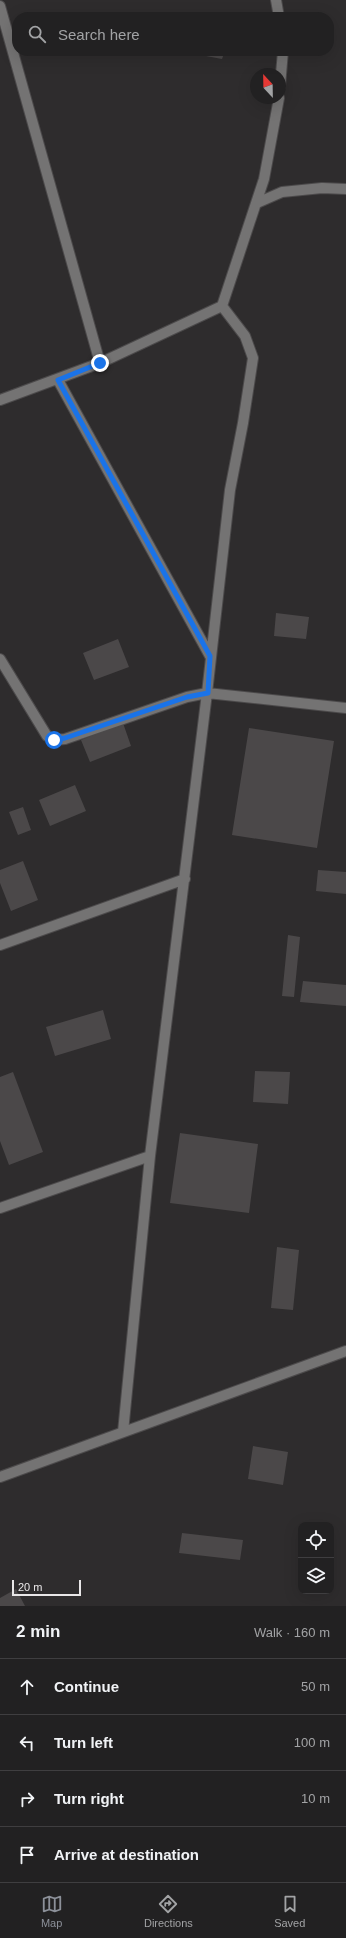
<!DOCTYPE html>
<meta charset="utf-8">
<style>
body{margin:0;font-family:Helvetica,sans-serif;background:#2e2e2f;color:#f1f3f6}
.controls{position:absolute;right:12px;bottom:12px;display:grid;overflow:hidden;border-radius:8px;box-shadow:0 4px 16px #0002}
.controls button{width:36px;height:36px;display:grid;place-items:center;padding:0;border:0;border-bottom:1px solid #3f3e40;background:#222122;color:#f1f3f6;font:20px sans-serif}
.compass{position:absolute;left:250px;top:68px;width:36px;height:36px;border-radius:50%;background:#222122;box-shadow:0 4px 16px #0002;rotate:338deg}
.scale{position:absolute;left:12px;bottom:10px;width:69px;box-sizing:border-box;padding-left:4px;border:2px solid #e9e7e8;border-top:0;font-size:11px;line-height:14px;white-space:nowrap;color:#e9e7e8;-webkit-text-stroke:3px #2e2c2d;paint-order:stroke}
.stop{position:absolute;width:12px;height:12px;margin:-9px;border:3px solid #1a73e8;border-radius:50%;background:#fff}
.stop.end{background:#1a73e8;border-color:#fff;box-shadow:0 1px 4px #0008}
.list{margin:0;padding:0;list-style:none}
h2{display:flex;justify-content:space-between;align-items:center;height:52px;margin:0;padding:0 16px;font-size:17px}
h2 small{font-size:13px;font-weight:400;color:#a2a3a5}
.list li{display:grid;grid-template-columns:26px 1fr auto;gap:12px;align-items:center;box-sizing:border-box;height:56px;padding:0 16px;border-top:1px solid #3f3e40}
.list b{display:block;font-size:15px;white-space:nowrap}
.list em{font-size:13px;font-style:normal;color:#a2a3a5}
.icon{flex:none;width:22px;height:22px;fill:none;stroke:currentColor;stroke-width:2;stroke-linecap:round;stroke-linejoin:round}
.map{position:relative;flex:none;width:346px;height:1606px;overflow:hidden}
.search{position:absolute;background:#222122;box-shadow:0 4px 16px #0002;left:12px;right:12px;top:12px;height:44px;display:flex;align-items:center;gap:10px;box-sizing:border-box;padding:0 14px;border-radius:16px;color:#a2a3a5;font-size:15px}
.sheet{height:276px;background:#222122}
nav{display:flex;justify-content:space-around;align-items:center;box-sizing:border-box;height:56px;border-top:1px solid #3f3e40;background:#222122;font-size:11px;color:#a2a3a5}
nav a{display:grid;justify-items:center;gap:2px}
nav .on{color:#8c9099}
.map>svg:first-child{display:block}
.building{fill:#4b4849}
.lines{fill:none;stroke-linecap:round;stroke-linejoin:round}
.minor-casing{stroke:#4c4a4b;stroke-width:12}
.minor{stroke:#747373;stroke-width:10}
.route{stroke:#1a73e8;stroke-width:5}
</style>
<div class="map">
<svg width="346" height="1606" viewBox="0 0 346 1606">
<rect width="100%" height="100%" fill="#2e2c2d"/>
<path class="building" d="M179,51H225L222,59Z
M276,613L309,617L306,639L274,636Z
M118,639L129,667L94,680L83,653Z
M123,723L131,746L90,762L81,740Z
M249,728L334,741L317,848L232,835Z
M75,785L86,811L50,826L39,800Z
M23,807L31,830L18,835L9,812Z
M23,861L38,900L11,911L0,883V870Z
M318,870L346,872V894L316,891Z
M288,935L300,937L294,997L282,996Z
M303,981L346,985V1006L300,1002Z
M103,1010L111,1039L55,1056L46,1027Z
M255,1071L290,1072L288,1104L253,1102Z
M13,1072L43,1152L9,1165L0,1141V1077Z
M180,1133L258,1144L249,1213L170,1203Z
M277,1247L299,1250L293,1310L271,1308Z
M253,1446L288,1452L283,1485L248,1479Z
M182,1533L243,1540L240,1560L179,1553Z
M16,1589L25,1606H0V1598Z"/>
<g class="lines">
<defs>
<path id="minor" d="M276,0L279,17
M0,6L100,363
M280,86L283,51
M257,203L282,192L322,188L346,189
M58,380L210,656
M0,400L100,363L222,306L264,179L279,98
M0,659L47,736L55,740L65,739L187,697L207,693L346,708
M0,945L185,879
M0,1208L150,1156
M123,1432L150,1156L207,693L230,490L243,423L253,358L245,336L222,306
M0,1477L346,1351"/>
</defs>
<use href="#minor" class="minor-casing"/>
<use href="#minor" class="minor"/>
</g>
<g class="lines">
<path class="route" d="M54,740L65,738L187,697L208,693L210,656L58,380L100,363"/>
</g>
</svg>
<div class="controls">
<button><svg class="icon" aria-label="locate" viewBox="0 0 24 24"><circle cx="12" cy="12" r="6"/><path d="M12 2v4M12 18v4M2 12h4M18 12h4"/></svg></button>
<button><svg class="icon" aria-label="layers" viewBox="0 0 24 24"><path d="M12 4l9 5-9 5-9-5zM3 14l9 5 9-5"/></svg></button>
</div>
<svg class="compass" viewBox="-18 -18 36 36"><path d="M0-13l5 13h-10z" fill="#e53935"/><path d="M0 13l5-13h-10z" fill="#a2a3a5"/></svg>
<div class="scale">20 m</div>
<div class="stop" style="left:54px;top:740px"></div>
<div class="stop end" style="left:100px;top:363px"></div>
<div class="search"><svg class="icon" aria-label="search" viewBox="0 0 24 24"><circle cx="10" cy="10" r="6"/><path d="M15 15l6 6"/></svg>Search here</div>
</div>
<section class="sheet">
<h2>2 min<small>Walk · 160 m</small></h2>
<ul class="list">
<li><svg class="icon" aria-label="ahead" viewBox="0 0 24 24"><path d="M12 20V5M6 11l6-6 6 6"/></svg><div><b>Continue</b></div><em>50 m</em></li>
<li><svg class="icon" aria-label="left" viewBox="0 0 24 24"><path d="M17 20v-9H6M10 6l-5 5 5 5"/></svg><div><b>Turn left</b></div><em>100 m</em></li>
<li><svg class="icon" aria-label="right" viewBox="0 0 24 24"><path d="M7 20v-9h11M14 6l5 5-5 5"/></svg><div><b>Turn right</b></div><em>10 m</em></li>
<li><svg class="icon" aria-label="arrive" viewBox="0 0 24 24"><path d="M6 21V4h12l-3 4 3 4H6"/></svg><div><b>Arrive at destination</b></div></li>
</ul>
</section>
<nav>
<a class="on"><svg class="icon" aria-label="map" viewBox="0 0 24 24"><path d="M3 6l6-2 6 2 6-2v14l-6 2-6-2-6 2zM9 4v14M15 6v14"/></svg>Map</a>
<a><svg class="icon" aria-label="directions" viewBox="0 0 24 24"><path d="M12 3l9 9-9 9-9-9zM9 14v-3h6M13 9l2 2-2 2"/></svg>Directions</a>
<a><svg class="icon" aria-label="saved" viewBox="0 0 24 24"><path d="M7 4h10v16l-5-4-5 4z"/></svg>Saved</a>
</nav>
